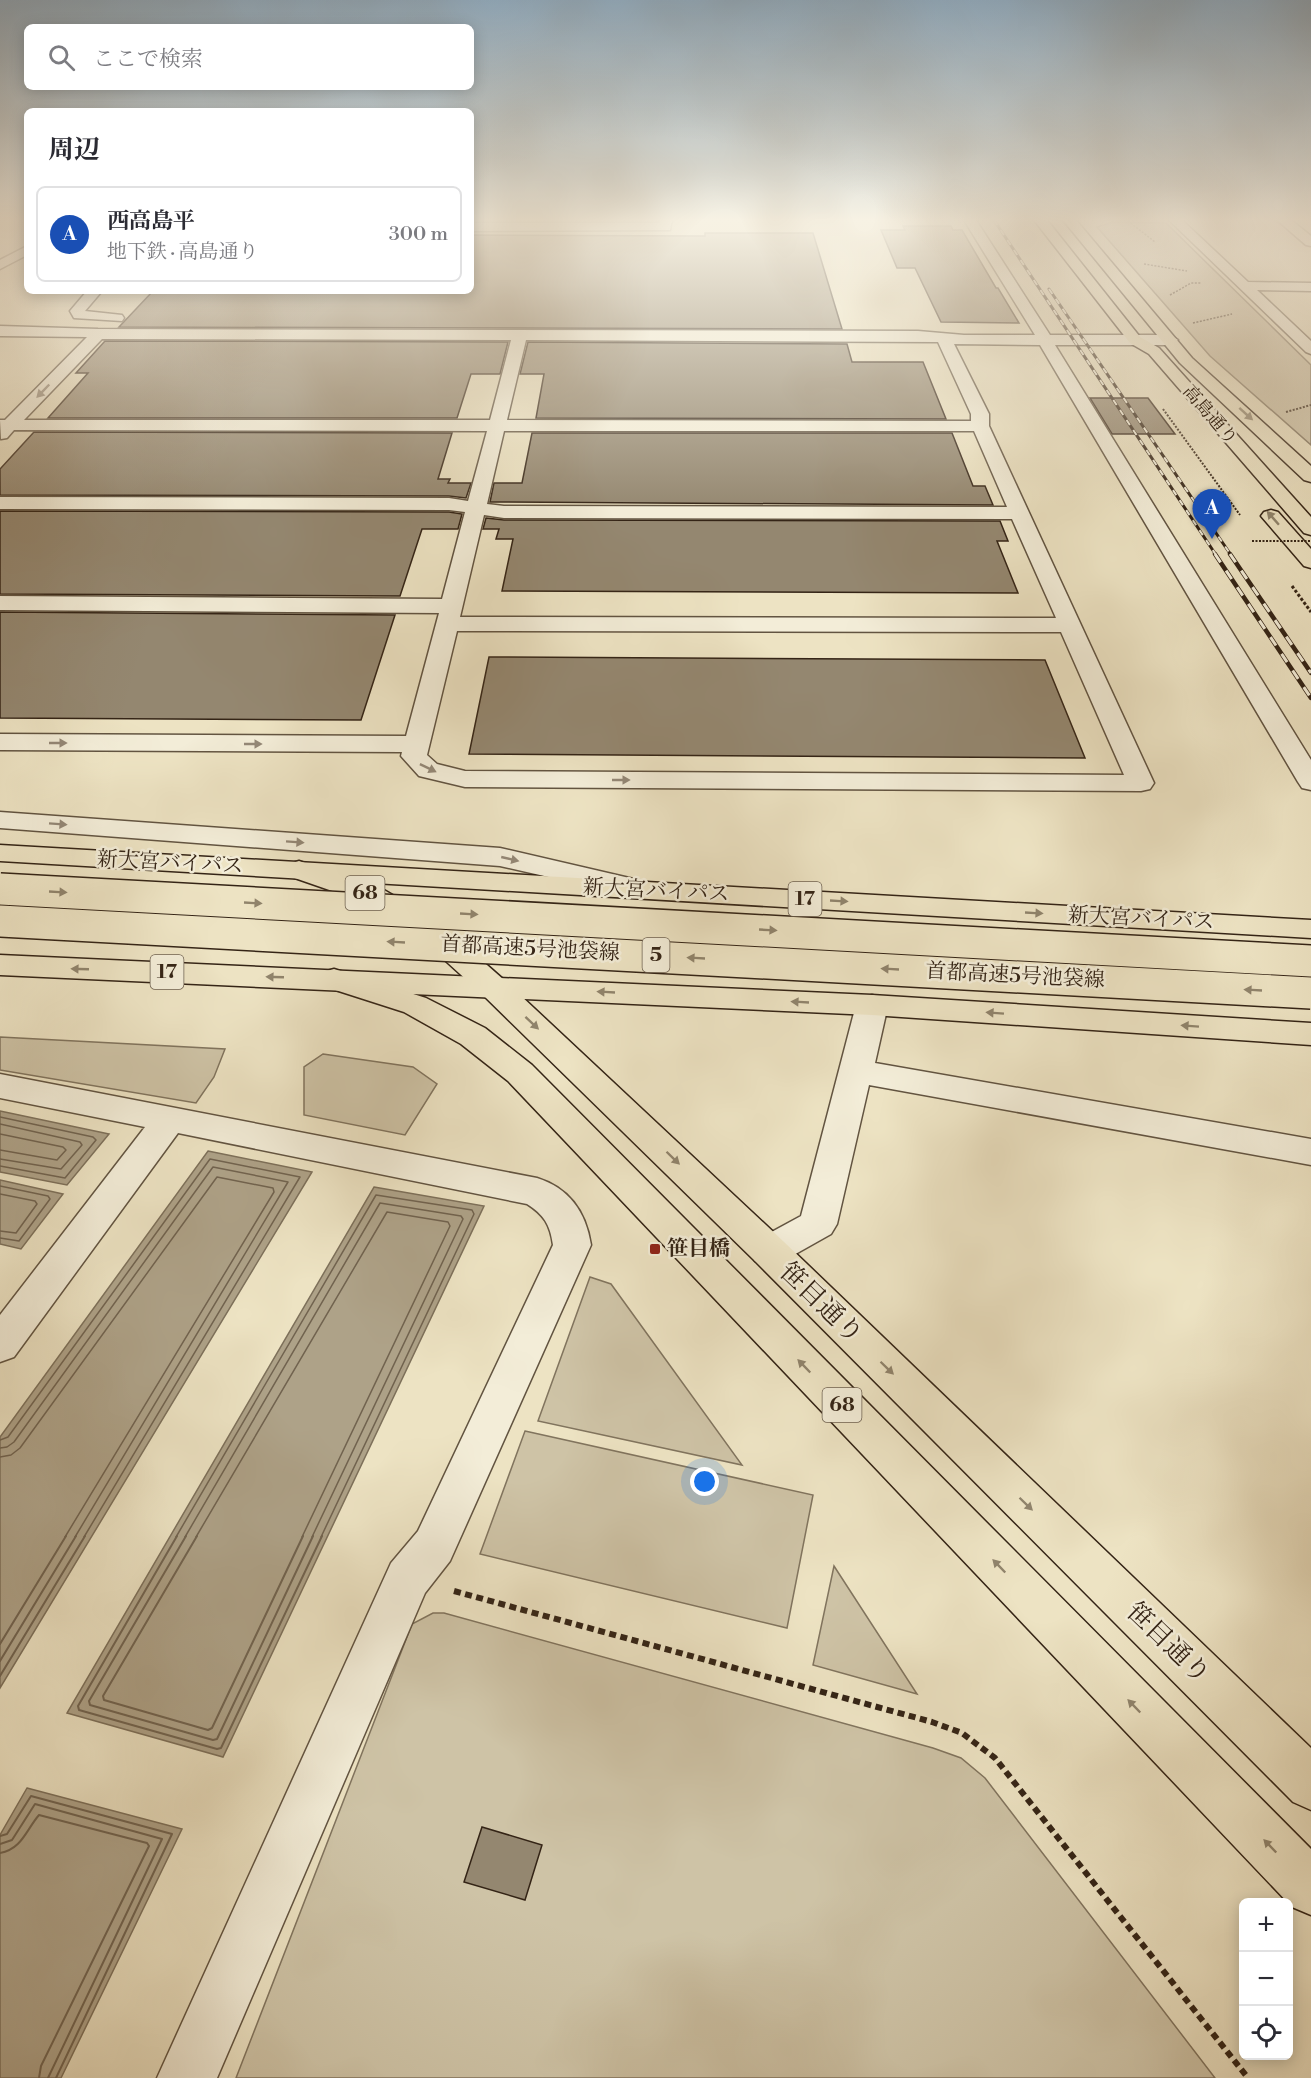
<!DOCTYPE html>
<html lang="ja">
<meta charset="utf-8">
<style>
body{margin:0;font-family:"Libre Bodoni","Noto Serif JP",serif;background:#f2f2f3;color:#2b2b33}
.controls{position:absolute;right:18px;bottom:18px;display:grid;overflow:hidden;border-radius:9px;box-shadow:0 3px 15px #0003}
.controls button{width:54px;height:54px;display:grid;place-items:center;padding:0;border:0;border-bottom:2px solid #e1e1e2;background:#fff;color:#2b2b33;font:30px sans-serif}
.you{position:absolute;left:705px;top:1482px;width:21px;height:21px;margin:-15px;border:4px solid #fff;border-radius:50%;background:#1a73e8;box-shadow:0 0 0 9px #1a73e833}
.badge{display:grid;place-items:center;width:39px;height:39px;border-radius:50%;background:#8f2418;color:#fff;font-size:20px;font-weight:700}
.pin{position:absolute;translate:-50% -50px;filter:drop-shadow(0 2px 3px #0008)}
.pin::after{content:'';position:absolute;top:32px;width:21px;height:18px;background:inherit;clip-path:polygon(0 0,100% 0,50% 100%)}
.list{margin:0;padding:0;list-style:none}
h2{display:flex;justify-content:space-between;align-items:center;height:78px;margin:0;padding:0 24px;font-size:26px}
h2 small{font-size:20px;font-weight:400;color:#7c7c81}
.list li{display:grid;grid-template-columns:39px 1fr auto;gap:18px;align-items:center;box-sizing:border-box;height:96px;margin:0 12px 12px;padding:0 12px;border:2px solid #e1e1e2;border-radius:9px}
.list b{display:block;font-size:22px;white-space:nowrap}
.list p{margin:0;font-size:20px;white-space:nowrap;color:#7c7c81}
.list em{font-size:20px;font-style:normal;color:#7c7c81}
.icon{flex:none;width:33px;height:33px;fill:none;stroke:currentColor;stroke-width:2;stroke-linecap:round;stroke-linejoin:round}
.map{position:relative;flex:none;width:1311px;height:2078px;overflow:hidden}
.search{position:absolute;background:#fff;box-shadow:0 3px 15px #0003;left:24px;top:24px;width:450px;height:66px;display:flex;align-items:center;gap:15px;box-sizing:border-box;padding:0 21px;border-radius:9px;color:#7c7c81;font-size:22px}
.panel{position:absolute;background:#fff;box-shadow:0 3px 15px #0003;left:24px;top:108px;width:450px;height:186px;border-radius:9px}
.map>svg:first-child{display:block}
.green{fill:#cec3a6;stroke:#81745e;stroke-width:1.5}
.water{fill:#aea288;stroke:#7d705a;stroke-width:1.5}
.lines{fill:none;stroke-linecap:round;stroke-linejoin:round}
.shore-far1{stroke:#71634f;stroke-width:1.5}
.shore{stroke:#71634f;stroke-width:2}
.building{fill:#948770;stroke:#342416;stroke-width:1.5}
.minor-casing{stroke:#625441;stroke-width:3}
.major-casing{stroke:#342416;stroke-width:3}
.highway-casing{stroke:#342416;stroke-width:3}
.path-far3{stroke:#342416;stroke-width:1.5;stroke-dasharray:2 1.5;stroke-linecap:butt}
.path-far2{stroke:#342416;stroke-width:2;stroke-dasharray:2 1.5;stroke-linecap:butt}
.path-far1{stroke:#342416;stroke-width:3;stroke-dasharray:3 2;stroke-linecap:butt}
.path{stroke:#342416;stroke-width:6;stroke-dasharray:7 4.5;stroke-linecap:butt}
.minor{fill:#f3edd8;fill-rule:evenodd}
.major{fill:#ede3c3;fill-rule:evenodd}
.highway{fill:#ede3c3;fill-rule:evenodd}
.rail-far1-casing{stroke:#342416;stroke-width:3}
.rail-casing{stroke:#342416;stroke-width:4.5}
.rail-far1{stroke:#f3edd8;stroke-width:2;stroke-dasharray:6;stroke-linecap:butt}
.rail{stroke:#f3edd8;stroke-width:3;stroke-dasharray:10;stroke-linecap:butt}
.highway-bridge-casing{stroke:#342416;stroke-width:34;stroke-linecap:butt}
.path-bridge{stroke:#342416;stroke-width:2;stroke-dasharray:2 1.5;stroke-linecap:butt}
.highway-bridge{stroke:#ede3c3;stroke-width:31}
.oneway{fill:#948877}
.oneway2{fill:#90846c}
.poi-dot{fill:#8f2418;stroke:#f3edd8;stroke-width:2}
.labels{text-anchor:middle;dominant-baseline:central;stroke-width:5;stroke-linejoin:round;paint-order:stroke}
.far-street-label{font-size:18px;fill:#342416;stroke:#f3edd8}
.shield{fill:#f3edd8;stroke:#6d6050;stroke-width:1.5}
.shield-label{font-size:20px;font-weight:bold;fill:#342416}
.street-label{font-size:21px;fill:#342416;stroke:#f3edd8}
.poi-label{font-size:21px;font-weight:bold;fill:#342416;stroke:#f3edd8;text-anchor:start}
.near-street-label{font-size:26px;fill:#342416;stroke:#f3edd8}
</style>
<div class="map">
<svg width="1311" height="2078" viewBox="0 0 1311 2078">
<rect width="100%" height="100%" fill="#ede3c3"/>
<filter id="stains"><feTurbulence type="fractalNoise" baseFrequency=".00333" numOctaves="4"/><feColorMatrix values="0 0 0 0 .2 0 0 0 0 .09 0 0 0 0 .02 0 0 0 .5 -.17"/></filter>
<radialGradient id="worn" r=".72"><stop offset=".6" stop-color="#630" stop-opacity="0"/><stop offset="1" stop-color="#630" stop-opacity=".3"/></radialGradient>
<path class="green" d="M1112,222L1166,223L1311,365V445L1210,356L1097,227Z
M0,1037L225,1049L214,1077L196,1103L0,1070Z
M323,1054L413,1067L437,1084L405,1135L304,1115V1067Z
M590,1277L611,1284L742,1465L538,1421Z
M525,1431L813,1495L787,1628L480,1554Z
M834,1566L917,1694L813,1665Z
M433,1613H444L933,1748L961,1758L985,1778L1215,2078H236L412,1624Z"/>
<path class="water" d="M0,1111L109,1134L67,1185L0,1172Z
M208,1151L312,1172L0,1688V1437Z
M0,1180L63,1194L21,1249L0,1244Z
M374,1187L484,1206L223,1757L67,1713Z
M27,1788L182,1829L61,2078H0V1835Z"/>
<g class="lines">
<path class="shore-far1" d="M0,1117L93,1137L96,1140L65,1178L0,1166
M0,1124L80,1142L82,1145L61,1169L0,1159
M0,1134L63,1147L66,1150L57,1160L0,1150
M0,1186L48,1196L50,1199L19,1241L0,1238
M0,1194L35,1201L37,1204L16,1233L0,1231
M0,1440L8,1437L210,1159L300,1177L84,1537
M0,1448L7,1447L14,1442L213,1167L288,1182L75,1537
M0,1457L11,1455L20,1448L217,1177L273,1188L274,1192L65,1537
M176,1537L376,1195L472,1210L474,1214L321,1537
M185,1537L380,1203L461,1216L463,1219L312,1537
M196,1537L387,1212L448,1222L450,1226L302,1537"/>
<path class="shore" d="M177,1536L78,1706L79,1710L217,1749L221,1748L322,1536
M186,1536L89,1701L90,1705L213,1740L217,1739L313,1536
M197,1536L103,1696L104,1700L208,1730L212,1728L303,1536
M0,1644L66,1536
M0,1661L76,1536
M0,1676L85,1536
M0,1836L7,1834L31,1796L172,1834L56,2078
M0,1844L12,1840L35,1804L162,1839L48,2078
M0,1853C22,1849 26,1830 39,1815L147,1843L149,1846L41,2066L39,2078"/>
</g>
<path class="building" d="M903,226H951L953,230H962L996,288H998L1019,323L941,322L915,268H897L881,230H905Z
M705,233H813L842,329L119,327L153,291H471V235L705,236Z
M105,341L508,342L500,374H471L457,418H48L88,373H76Z
M528,342L847,344L852,362H923L946,419L536,418L544,374H520Z
M1090,398H1148L1175,434H1112Z
M34,432L452,433L438,479H450L448,483H471L466,498L449,496L0,495V469Z
M532,433H952L973,486H985L993,505L490,502L494,483H522Z
M0,511L449,512L462,514L458,529H422L400,596L0,594Z
M486,518L504,520L1000,521L1008,541H997L1018,593L502,591L513,539H496L499,529H483Z
M0,612L395,615L361,720L0,718Z
M489,657L1045,660L1085,758L469,754Z
M482,1827L542,1845L525,1900L464,1882Z"/>
<g class="lines">
<defs>
<path id="minor" d="M660,220H672L670,230L471,231V223H660Z
M964,220H976L1050,335H1170L1178,340L1170,345H1055L1311,760V790L1302,788L1298,782L1040,345L954,344L989,414V426L1154,783L1150,789L1141,791L465,787L419,776L401,756L402,752L0,750V734L406,736L439,613L0,610V596L442,599L465,512L449,510L0,509V497L449,498L468,501L487,431L14,430L7,438L1,439L0,420H5L87,337L0,336V326L98,329L918,331L964,335H1035ZM102,339L511,340L490,420H24ZM526,340L938,342L971,414V421L507,420ZM504,431H974L1007,507L504,506L487,504ZM484,515L504,518L1012,519L1056,618L460,617ZM457,631L1061,632L1124,775L465,771L437,764L427,755Z
M1169,220H1182L1248,282L1311,283V291L1257,290L1311,341V354L1306,352Z
M1277,220H1291L1311,236V246L1306,245Z
M27,246V255L0,269V260Z
M87,291H102L85,311L122,315L124,318L122,321L74,318L70,311Z
M0,812L500,848L651,883L656,889L651,895L641,898L500,866L0,828Z
M872,995L883,998L888,1005L875,1063L1311,1139V1165L869,1085L837,1224L831,1234L783,1261L769,1266L755,1261L750,1251L755,1241L801,1216L856,1005L861,998Z
M0,1074L537,1178C569,1188 586,1212 591,1245L450,1561L425,1593L217,2078H157L391,1563L418,1531L553,1245C550,1224 544,1215 527,1204L178,1133L14,1357L0,1362V1315L145,1127L0,1098Z"/>
<path id="major" d="M1034,220H1047L1140,337L1159,348L1311,517V535L1304,533L1149,354L1130,343Z
M1063,220H1076L1192,358L1311,466V482L1304,480L1180,363Z
M1271,510L1278,512L1311,549V568L1304,566L1261,516L1264,512Z
M299,861L384,890L437,921L504,980L783,1241L1311,1748V1810L1293,1802L755,1261L482,994L415,933L364,902L289,876L285,870L289,864Z
M334,969L426,998L485,1028L532,1065L1311,1849V1915L1292,1907L508,1081L461,1044L404,1012L323,986L318,979L323,972Z"/>
<path id="highway" d="M0,845L1311,920V938L0,861Z
M0,955L872,995L1311,1023V1045L872,1015L0,975Z"/>
</defs>
<use href="#minor" class="minor-casing"/>
<use href="#major" class="major-casing"/>
<use href="#highway" class="highway-casing"/>
<path class="path-far3" d="M1128,221L1155,242
M1144,264L1187,271
M1170,295L1191,283H1201
M1193,323L1232,314"/>
<path class="path-far2" d="M1163,409L1240,515
M1286,412L1311,405"/>
<path class="path-far1" d="M1292,586L1311,612"/>
<path class="path" d="M454,1591L932,1722L962,1733L995,1758L1248,2078"/>
<use href="#minor" class="minor"/>
<use href="#major" class="major"/>
<use href="#highway" class="highway"/>
<defs>
<path id="rail-far1" d="M994,220L1216,555
M1049,289L1231,555"/>
<path id="rail" d="M1215,554L1311,698
M1230,554L1311,673"/>
</defs>
<use href="#rail-far1" class="rail-far1-casing"/>
<use href="#rail" class="rail-casing"/>
<use href="#rail-far1" class="rail-far1"/>
<use href="#rail" class="rail"/>
<defs>
<path id="highway-bridge" d="M0,889L1311,961
M0,921L1311,993"/>
</defs>
<use href="#highway-bridge" class="highway-bridge-casing"/>
<path class="path-bridge" d="M1252,541H1311"/>
<use href="#highway-bridge" class="highway-bridge"/>
</g>
<defs><path id="oneway-solid" d="M-6-.8H1V-3.2L6.5 0L1 3.2V.8H-6Z" transform="scale(1.5)"/></defs>
<g class="oneway">
<use href="#oneway-solid" transform="translate(43 391) rotate(134)"/>
<use href="#oneway-solid" transform="translate(58 743)"/>
<use href="#oneway-solid" transform="translate(253 744)"/>
<use href="#oneway-solid" transform="translate(428 768) rotate(26)"/>
<use href="#oneway-solid" transform="translate(621 780)"/>
<use href="#oneway-solid" transform="translate(58 824) rotate(4)"/>
<use href="#oneway-solid" transform="translate(295 842) rotate(4)"/>
<use href="#oneway-solid" transform="translate(510 859) rotate(13)"/>
</g>
<g class="oneway2">
<use href="#oneway-solid" transform="translate(1246 414) rotate(42)"/>
<use href="#oneway-solid" transform="translate(1273 518) rotate(-131)"/>
<use href="#oneway-solid" transform="translate(58 892) rotate(3)"/>
<use href="#oneway-solid" transform="translate(839 901) rotate(3)"/>
<use href="#oneway-solid" transform="translate(253 903) rotate(3)"/>
<use href="#oneway-solid" transform="translate(1034 913) rotate(3)"/>
<use href="#oneway-solid" transform="translate(469 914) rotate(3)"/>
<use href="#oneway-solid" transform="translate(768 930) rotate(3)"/>
<use href="#oneway-solid" transform="translate(396 942) rotate(-177)"/>
<use href="#oneway-solid" transform="translate(696 958) rotate(-177)"/>
<use href="#oneway-solid" transform="translate(80 969) rotate(-178)"/>
<use href="#oneway-solid" transform="translate(890 969) rotate(-177)"/>
<use href="#oneway-solid" transform="translate(275 977) rotate(-178)"/>
<use href="#oneway-solid" transform="translate(1253 990) rotate(-177)"/>
<use href="#oneway-solid" transform="translate(606 992) rotate(-177)"/>
<use href="#oneway-solid" transform="translate(800 1002) rotate(-177)"/>
<use href="#oneway-solid" transform="translate(995 1013) rotate(-176)"/>
<use href="#oneway-solid" transform="translate(532 1023) rotate(43)"/>
<use href="#oneway-solid" transform="translate(1190 1026) rotate(-176)"/>
<use href="#oneway-solid" transform="translate(673 1158) rotate(44)"/>
<use href="#oneway-solid" transform="translate(804 1366) rotate(-134)"/>
<use href="#oneway-solid" transform="translate(887 1368) rotate(44)"/>
<use href="#oneway-solid" transform="translate(1026 1504) rotate(44)"/>
<use href="#oneway-solid" transform="translate(999 1566) rotate(-134)"/>
<use href="#oneway-solid" transform="translate(1134 1706) rotate(-134)"/>
<use href="#oneway-solid" transform="translate(1270 1846) rotate(-134)"/>
</g>
<linearGradient id="sky" x2="0" y2="1"><stop stop-color="#91adc2"/><stop offset="0.43" stop-color="#f7f2e4"/><stop offset="1" stop-color="#f7f2e4" stop-opacity="0"/></linearGradient>
<rect width="1311" height="511" fill="url(#sky)"/>
<rect class="poi-dot" x="649" y="1243" width="12" height="12" rx="3"/>
<g class="labels">
<g class="far-street-label">
<text transform="translate(1210 415) rotate(49)">高島通り</text>
</g>
<g class="shield">
<rect x="345.5" y="876" width="39" height="34" rx="4.5"/>
<rect x="788.5" y="882" width="33" height="34" rx="4.5"/>
<rect x="642.5" y="938" width="27" height="34" rx="4.5"/>
<rect x="150.5" y="955" width="33" height="34" rx="4.5"/>
<rect x="822.5" y="1388" width="39" height="34" rx="4.5"/>
</g>
<g class="shield-label">
<text x="365" y="893">68</text>
<text x="805" y="899">17</text>
<text x="656" y="955">5</text>
<text x="167" y="972">17</text>
<text x="842" y="1405">68</text>
</g>
<g class="street-label">
<text transform="translate(170 863) rotate(3)">新大宮バイパス</text>
<text transform="translate(656 891) rotate(3)">新大宮バイパス</text>
<text transform="translate(1141 919) rotate(3)">新大宮バイパス</text>
<text transform="translate(530 949) rotate(3)">首都高速5号池袋線</text>
<text transform="translate(1015 976) rotate(3)">首都高速5号池袋線</text>
</g>
<g class="poi-label">
<text x="667" y="1249">笹目橋</text>
</g>
<g class="near-street-label">
<text transform="translate(821 1303) rotate(44)">笹目通り</text>
<text transform="translate(1168 1643) rotate(44)">笹目通り</text>
</g>
</g>
<rect width="100%" height="100%" filter="url(#stains)"/>
<rect width="100%" height="100%" fill="url(#worn)"/>
</svg>
<div class="controls">
<button>+</button>
<button>−</button>
<button><svg class="icon" aria-label="locate" viewBox="0 0 24 24"><circle cx="12" cy="12" r="6"/><path d="M12 2v4M12 18v4M2 12h4M18 12h4"/></svg></button>
</div>
<div class="you"></div>
<div class="pin badge" style="left:1212px;top:539px;background:#1a4fb4">A</div>
<div class="search"><svg class="icon" aria-label="search" viewBox="0 0 24 24"><circle cx="10" cy="10" r="6"/><path d="M15 15l6 6"/></svg>ここで検索</div>
<section class="panel">
<h2>周辺<small></small></h2>
<ul class="list">
<li><span class="badge" style="background:#1a4fb4">A</span><div><b>西高島平</b><p>地下鉄 · 高島通り</p></div><em>300 m</em></li>
</ul>
</section>
</div>
